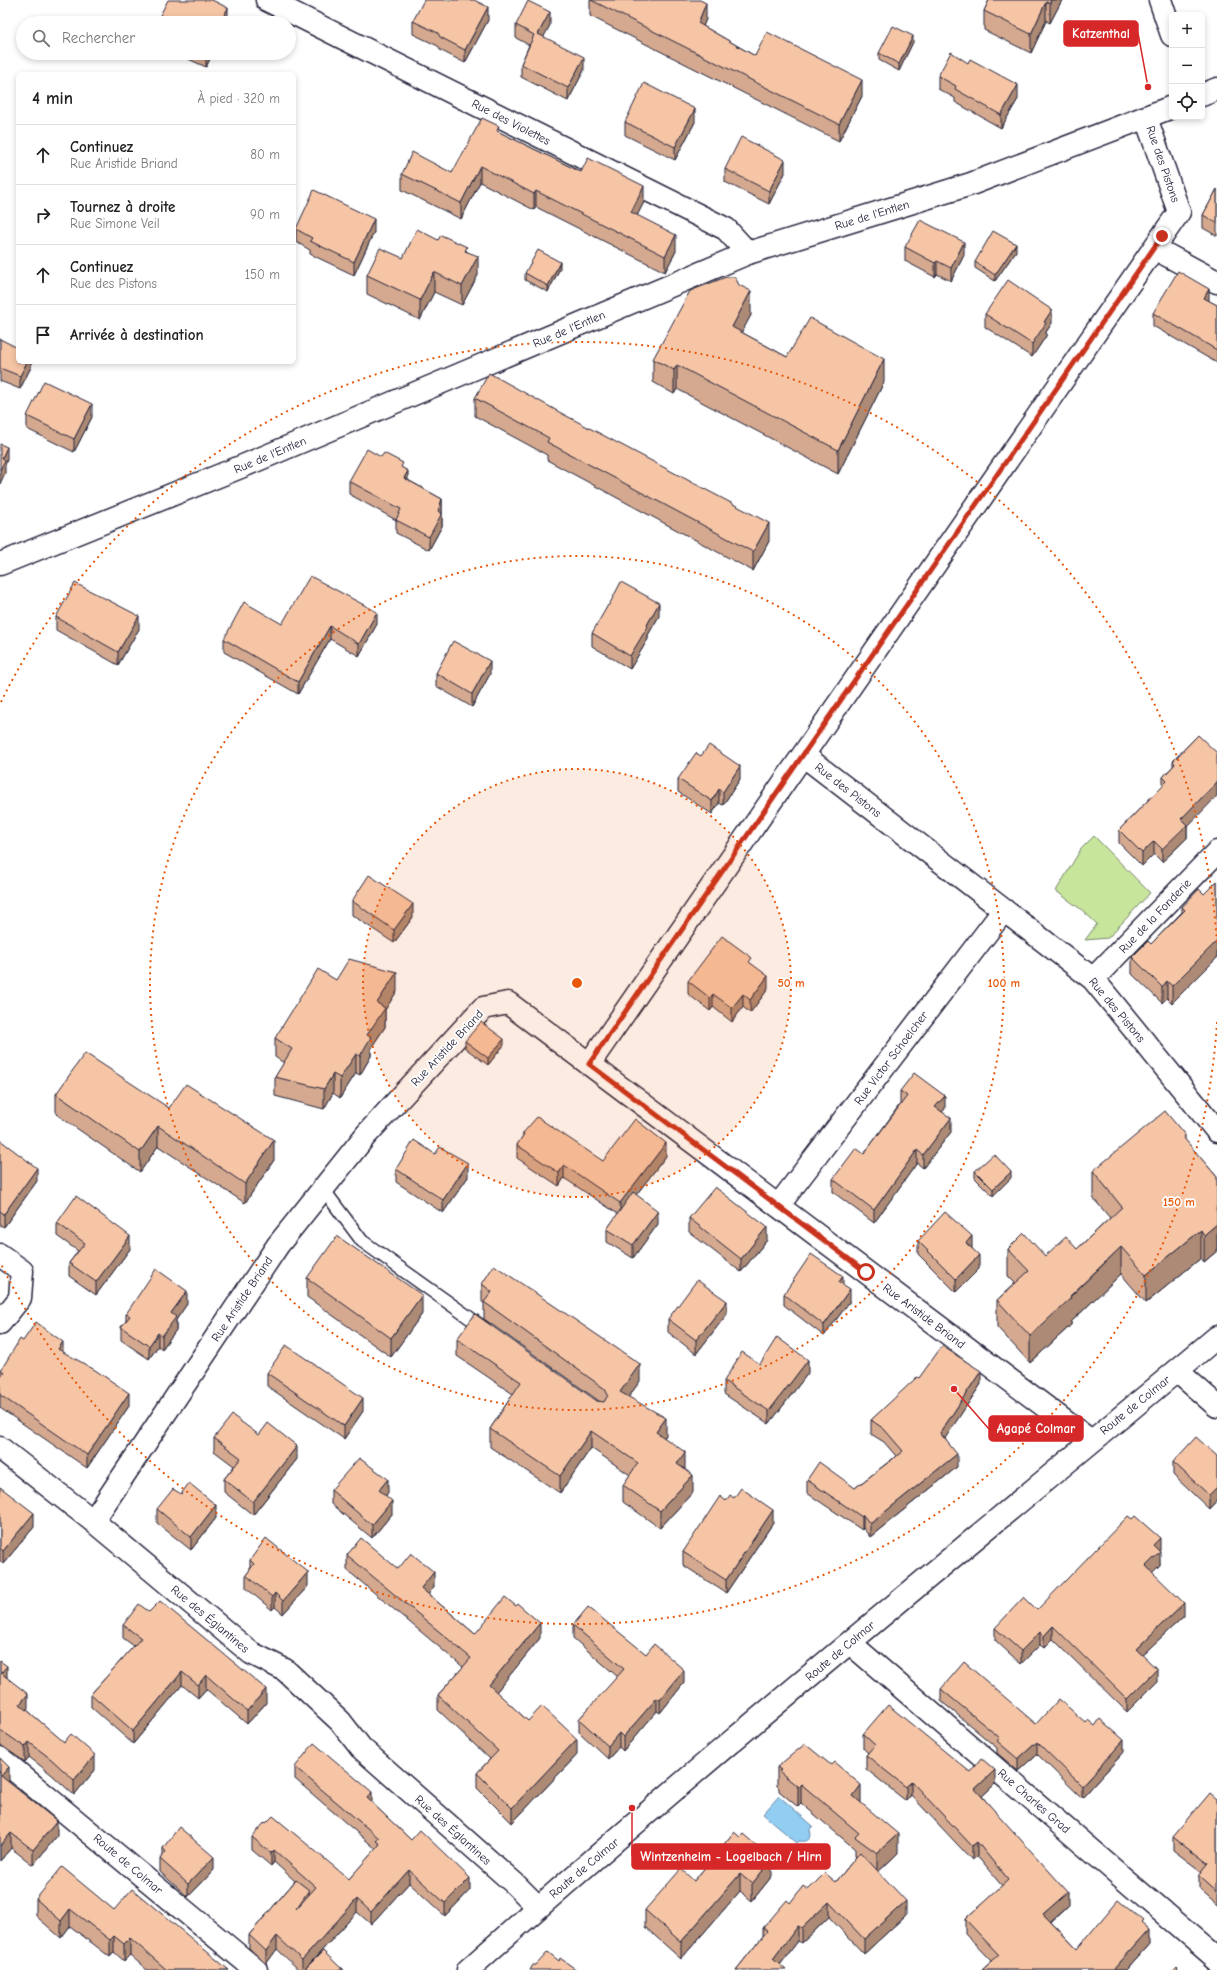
<!DOCTYPE html>
<html lang="fr">
<meta charset="utf-8">
<style>
body{margin:0;font-family:"Comic Neue",sans-serif;background:#f2f2f2;color:#222}
.controls{position:absolute;right:12px;top:12px;display:grid;overflow:hidden;border-radius:6px;box-shadow:0 2px 6px #0003}
.controls button{width:36px;height:36px;display:grid;place-items:center;padding:0;border:0;border-bottom:1px solid #e0e0e0;background:#fff;color:#222;font:20px sans-serif}
.stop{position:absolute;width:12px;height:12px;margin:-9px;border:3px solid #c8321e;border-radius:50%;background:#fff}
.stop.end{background:#c8321e;border-color:#fff;box-shadow:0 1px 4px #0008}
.list{margin:0;padding:0;list-style:none}
h2{display:flex;justify-content:space-between;align-items:center;height:52px;margin:0;padding:0 16px;font-size:17px}
h2 small{font-size:13px;font-weight:400;color:#767676}
.list li{display:grid;grid-template-columns:26px 1fr auto;gap:12px;align-items:center;box-sizing:border-box;height:60px;padding:0 16px;border-top:1px solid #e0e0e0}
.list b{display:block;font-size:15px;white-space:nowrap}
.list p{margin:0;font-size:13px;white-space:nowrap;color:#767676}
.list em{font-size:13px;font-style:normal;color:#767676}
.icon{flex:none;width:22px;height:22px;fill:none;stroke:currentColor;stroke-width:2;stroke-linecap:round;stroke-linejoin:round}
.map{position:relative;flex:none;width:1217px;height:1970px;overflow:hidden}
.search{position:absolute;background:#fff;box-shadow:0 2px 6px #0003;left:16px;top:16px;width:280px;height:44px;display:flex;align-items:center;gap:10px;box-sizing:border-box;padding:0 14px;border-radius:22px;color:#767676;font-size:15px}
.panel{position:absolute;background:#fff;box-shadow:0 2px 6px #0003;left:16px;top:72px;width:280px;height:292px;border-radius:6px}
.map>svg:first-child{display:block}
.green{fill:#c8e59c;stroke:#75846c}
.water{fill:#92cdf2;stroke:#6589a9}
.lines{fill:none;stroke-linecap:round;stroke-linejoin:round}
.lane-casing{stroke:#22223b;stroke-width:15}
.street-casing{stroke:#22223b;stroke-width:25}
.secondary-casing{stroke:#22223b;stroke-width:25}
.lane{stroke:#fff;stroke-width:12}
.street{stroke:#fff;stroke-width:22}
.secondary{stroke:#fff;stroke-width:22}
.wall{fill:#d4a98f;stroke:#22223b}
.shaded-wall{fill:#ac8a74;stroke:#22223b}
.building{fill:#f6c5a6;stroke:#22223b}
.route{stroke:#c8321e;stroke-width:5}
.ring{fill:none;stroke:#e8590c;stroke-width:2;stroke-dasharray:2 4}
.labels{text-anchor:middle;dominant-baseline:central;stroke-width:3.5;stroke-linejoin:round;paint-order:stroke}
.street-label{font-size:12px;fill:#22223b;stroke:#fff}
.centre{fill:#e8590c;stroke:#fff;stroke-width:2}
.ring-label{font-size:12px;text-anchor:middle;font-weight:bold;fill:#e8590c;stroke:#fff;stroke-width:3.5;stroke-linejoin:round;paint-order:stroke}
.leader{fill:none;stroke:#d62828;stroke-width:1.5}
.callout-dot{fill:#d62828;stroke:#fff;stroke-width:1.5}
.callout{fill:#d62828;stroke:#d62828;stroke-width:1.5}
.callout-label{font-size:13px;text-anchor:middle;font-weight:bold;fill:#fff}
</style>
<div class="map">
<svg width="1217" height="1970" viewBox="0 0 1217 1970">
<rect width="100%" height="100%" fill="#fff"/>
<filter id="ink" filterUnits="userSpaceOnUse"><feTurbulence type="fractalNoise" baseFrequency=".025" numOctaves="2"/><feDisplacementMap in="SourceGraphic" scale="8" xChannelSelector="R" yChannelSelector="G"/><feConvolveMatrix kernelMatrix="1 2 1 2 8 2 1 2 1" color-interpolation-filters="sRGB"/></filter>
<g filter="url(#ink)">
<path class="green" d="M1094,836L1150,893L1108,938L1085,940L1097,924L1082,910L1056,891L1081,849Z"/>
<path class="water" d="M779,1796L813,1826L810,1829L811,1836C808,1841 806,1842 799,1841L797,1843L763,1814Z"/>
<g class="lines">
<defs>
<path id="lane" d="M323,1189L362,1241L484,1328"/>
<path id="street" d="M267,0L726,229L748,253
M1160,0L1172,35
M1146,118L1179,212L803,755L1093,979L1217,1131
M1154,248L1217,282
M1093,979L1217,852
M589,1064L803,755
M778,1206L1004,910
M0,1255L22,1271L20,1298L0,1323
M1177,1371L1217,1406
M0,1448L93,1521L251,1653L285,1670L340,1721L361,1748L515,1884L538,1907
M93,1521L278,1245L366,1135L483,1008L508,1003L1091,1441
M850,1643L1217,1959
M0,1758L256,1970"/>
<path id="secondary" d="M1202,95L1217,89
M0,564L243,466L748,253L971,184L1172,107
M468,1970C711,1752 967,1547 1217,1337"/>
</defs>
<use href="#lane" class="lane-casing"/>
<use href="#street" class="street-casing"/>
<use href="#secondary" class="secondary-casing"/>
<use href="#lane" class="lane"/>
<use href="#street" class="street"/>
<use href="#secondary" class="secondary"/>
</g>
<path class="wall" d="M590,0L706,19L703,26L755,56L862,96L839,141L590,16Z
M989,0H1062L1050,23L1046,21L1031,53L984,30V11Z
M488,20L465,63L440,50L438,46L413,34V21Z
M516,25H550L543,37L584,70L568,101L521,77V64L529,45L516,38Z
M913,42L899,71L879,60V53Z
M175,53H213L206,67Z
M938,76L1018,99L1001,128L955,102V98L938,89Z
M625,122H695L675,160L625,135Z
M499,132L581,172L644,202L637,215L676,251L665,272L536,207L534,210L480,182L461,219L402,190V174L452,173Z
M725,169L785,173L769,204L725,182Z
M1217,189V236L1203,228V215Z
M296,229L374,232L354,275L310,254V250L296,242Z
M438,240L467,251L478,275L462,305L434,292L420,320L367,294V275L403,258Z
M905,247L964,255L951,281L937,274L935,277L905,261Z
M1016,251L995,281L975,268V262Z
M560,268L548,292L525,280V273Z
M1209,301L1217,305V363L1153,326V313Z
M985,314L1052,323L1046,332V336L1032,357L985,327Z
M751,315L741,332L787,357L884,382L838,474L677,389L674,394L653,382V359Z
M0,339L31,362V367L20,389L0,381Z
M475,398L769,541L753,571L547,460V455L475,416Z
M27,416L92,417L74,452L27,429Z
M403,468L408,480L442,499V526L429,550L396,533V520L349,494V481Z
M659,616L648,635V639L630,669L592,646V633Z
M56,617L139,629L118,665L56,630Z
M282,624H377L359,656L330,639L298,694L224,652V639Z
M436,673L490,674L472,707L436,686Z
M1198,735L1187,827V838L1162,862L1154,854L1142,866L1119,843V830L1163,785V777L1173,766V761Z
M701,756L740,779L723,805L719,803L712,814L678,792V779Z
M1217,881V958L1172,1003L1167,998L1162,1003L1132,974V957L1151,944L1182,912V907L1204,894Z
M352,901L413,917L394,943L352,915Z
M752,964L768,989L750,1013L743,1007L732,1022L713,1007L710,1011L688,994V981Z
M336,980L397,991L385,1010V1027L371,1048V1056L360,1075L356,1073L340,1098L333,1093L324,1109L275,1096V1077L284,1063L275,1057V1038Z
M465,1041L504,1045L488,1065L465,1048Z
M900,1091L945,1109L942,1112L951,1132L923,1168L917,1163L874,1223L833,1192V1179L864,1154L900,1104Z
M56,1094L169,1108L274,1160L245,1203L158,1146L140,1172L56,1114Z
M523,1133L603,1161L666,1156L636,1195L658,1224L633,1258L607,1242V1229L618,1214L564,1178L559,1186L517,1158V1145L523,1136Z
M0,1140L37,1181L4,1227L0,1225Z
M1185,1140L1217,1177V1251L1204,1262L1201,1258L1146,1303L1121,1274L1071,1322V1325L1030,1363L997,1327V1300L1015,1283L1008,1276V1249L1045,1256L1077,1249L1110,1218L1093,1198V1171Z
M435,1154L468,1177L443,1213L396,1182V1169Z
M975,1171L1011,1178L993,1196L975,1178Z
M689,1218L767,1240L741,1272L689,1232Z
M57,1223L130,1249L96,1295L69,1276V1263L78,1251L57,1236Z
M918,1241L972,1248L979,1269L956,1292L918,1254Z
M307,1278L422,1314L391,1357L307,1297Z
M482,1284L640,1381L628,1397L666,1435L664,1438L685,1469L693,1492L660,1528L623,1502V1485L630,1475L591,1448L560,1493L490,1447V1429L513,1394L457,1356V1339L597,1401H599L484,1319V1303L482,1302Z
M843,1284L850,1301L824,1336L784,1305V1294Z
M187,1304L176,1320V1330L162,1349L158,1346L149,1359L121,1340V1327L126,1321V1314Z
M727,1314L696,1354L668,1332V1319Z
M23,1341L63,1352L129,1406L87,1468L0,1408V1377L1,1376V1370Z
M760,1364L808,1373L769,1424L724,1394V1381Z
M267,1373L363,1411L344,1439L267,1386Z
M919,1378L981,1384L945,1438L957,1467L870,1537L863,1528L862,1530L807,1493V1480L855,1488L896,1456L884,1442L871,1434V1420Z
M214,1438L297,1459L253,1515L224,1492V1479L234,1466L214,1451Z
M1217,1456V1500L1209,1509L1173,1475V1462Z
M0,1487L34,1527L3,1564L0,1561Z
M331,1490L388,1493L386,1495L392,1514L372,1538L331,1504Z
M734,1498L773,1523L726,1593L683,1565V1552L726,1501Z
M157,1509L216,1518L191,1550L157,1523Z
M1159,1551L1160,1565L1152,1573L1184,1616L1142,1655L1157,1682L1127,1712L1053,1639L1044,1648L1040,1645L1021,1664L995,1640V1628L1037,1610L1160,1551Z
M347,1555L398,1569L434,1587L428,1594L475,1634L540,1638L496,1692L528,1721L577,1755L512,1823L477,1788V1773L490,1759L438,1710V1695L463,1667L347,1570Z
M250,1560L308,1586L283,1614L275,1607L272,1610L246,1588V1575L250,1570Z
M149,1612L266,1703L247,1724L206,1689L198,1698L182,1685L133,1744L91,1707V1694L134,1646L123,1638V1625Z
M573,1625L646,1654L684,1683L660,1713L657,1711L623,1751L619,1747L608,1759L579,1732V1719L618,1677L573,1638Z
M0,1661L7,1678L28,1709L27,1710L95,1770L74,1795L51,1774L29,1757L25,1762L2,1746H0Z
M941,1689L1036,1724L1086,1723L1124,1752L1082,1798L1037,1754L1018,1771L997,1753V1748L941,1701Z
M863,1734L970,1772L995,1784L982,1796L1068,1906L1051,1922L1077,1949L1143,1925L1149,1944L1126,1970H982L992,1961L965,1933V1919L1002,1886L977,1856L972,1860L911,1795L906,1801L866,1769V1755L868,1753L863,1748Z
M0,1758L9,1782H8L57,1836L33,1865L11,1848L0,1861Z
M295,1767L372,1803L411,1840L470,1890L445,1916L409,1883L371,1924L357,1912L304,1970H299L277,1949L266,1964L249,1948V1935L295,1881L274,1862L271,1866L252,1850V1837L349,1879L376,1849L295,1779Z
M777,1767L861,1803L898,1853L878,1872L906,1915L864,1954L829,1917L802,1943L798,1941L780,1965L736,1970L763,1936V1928L790,1903L808,1890L836,1882L856,1857L855,1856V1849L801,1803L798,1807L779,1791V1788L777,1786Z
M1217,1799V1904L1199,1888V1875L1202,1872L1173,1850V1837Z
M734,1832L772,1876L752,1901L740,1891L681,1959L645,1927V1910L694,1881Z
M163,1848L214,1870L188,1897L160,1872V1859L163,1856Z
M36,1899L114,1910L229,1970H147L130,1955L124,1961L114,1952L110,1957L70,1926L61,1938L36,1916Z"/>
<path class="shaded-wall" d="M1051,0H1062L1050,23V3Z
M1046,2V21L1031,53V34Z
M706,3V19L698,39V23Z
M488,7V20L465,63V50Z
M228,8V21L227,23H220Z
M550,12V25L538,48V34Z
M913,36V42L899,71V64Z
M206,53H213L206,67Z
M584,57V70L568,101V88Z
M862,80V96L839,141V124Z
M1018,85V99L1001,128V115Z
M695,109V122L675,160V147Z
M785,160V173L769,204V191Z
M480,166V182L461,219V203Z
M644,186V202L631,228V212Z
M536,191V207L534,210V194Z
M374,219V232L354,275V262Z
M676,235V251L665,272V256Z
M964,242V255L951,281V268Z
M1016,244V251L995,281V275Z
M478,256V275L462,305V286Z
M937,261V274L935,277V263Z
M560,262V268L548,292V286Z
M434,272V292L420,320V300Z
M1209,289V302L1204,298Z
M751,291V315L732,351V327Z
M1052,310V323L1046,332V336L1032,357V344L1044,322Z
M884,359V382L838,474V450Z
M27,362H31V367L20,389V376Z
M677,365V389L674,394V370Z
M92,404V417L74,452V439Z
M7,447V460L5,466V473L0,484V470L2,458Z
M408,471V484L404,478Z
M442,499V526L429,550V537Z
M769,523V541L753,571V552Z
M659,603V616L648,635V639L630,669V656Z
M377,612V624L359,656V644Z
M139,616V629L118,665V652Z
M330,626V639L298,694V682Z
M490,661V674L472,707V694Z
M740,766V779L723,805V792Z
M1217,782V796L1187,827V838L1162,862V849L1181,819Z
M719,789V803L712,814V801Z
M1154,841V854L1142,866V853Z
M413,904V917L394,943V930Z
M1217,941V958L1172,1003V986Z
M397,972V991L385,1010V1027L371,1048V1056L360,1075V1056L377,1003Z
M768,976V989L750,1013V1000Z
M1167,981V998L1162,1003V987Z
M713,994V1007L710,1011V998Z
M743,994V1007L732,1022V1008Z
M504,1039V1045L488,1065V1058Z
M356,1054V1073L340,1098V1078Z
M333,1074V1093L324,1109V1089Z
M945,1096V1109L935,1120V1107Z
M951,1118V1132L923,1168V1155Z
M158,1126V1146L140,1172V1152Z
M1185,1135V1162L1183,1137Z
M274,1140V1160L245,1203V1184Z
M666,1143V1156L620,1216V1203Z
M917,1150V1163L874,1223V1210Z
M468,1163V1177L443,1213V1200Z
M564,1165V1178L559,1186V1173Z
M37,1168V1181L4,1227V1214Z
M1011,1172V1178L993,1196V1189Z
M658,1211V1224L633,1258V1245Z
M1217,1224V1251L1204,1262V1235Z
M767,1227V1240L741,1272V1259Z
M1201,1230V1258L1146,1303V1275Z
M130,1236V1249L96,1295V1282Z
M972,1236V1249L966,1243Z
M1121,1247V1274L1071,1322V1325L1030,1363V1336Z
M979,1255V1269L956,1292V1279Z
M843,1276V1288L839,1282Z
M850,1289V1301L824,1336V1325Z
M187,1291V1304L176,1320V1330L162,1349V1336L171,1313Z
M422,1295V1314L391,1357V1338Z
M727,1301V1314L696,1354V1340Z
M158,1333V1346L149,1359V1346Z
M63,1342V1355L58,1349Z
M808,1360V1373L769,1424V1411Z
M640,1364V1381L620,1409V1392Z
M981,1371V1384L940,1446V1433Z
M129,1393V1406L87,1468V1455Z
M363,1398V1411L344,1439V1426Z
M666,1418V1435L656,1449V1432Z
M591,1431V1448L560,1493V1476Z
M297,1446V1459L253,1515V1502Z
M685,1452V1469L677,1482V1464Z
M957,1454V1467L870,1537V1524Z
M693,1475V1492L660,1528V1511Z
M388,1479V1493L379,1503V1490Z
M1217,1487V1500L1209,1509V1495Z
M392,1501V1514L372,1538V1525Z
M216,1505V1518L191,1550V1537Z
M773,1510V1523L726,1593V1580Z
M34,1513V1527L3,1564V1551Z
M863,1515V1528L862,1530V1517Z
M1160,1538V1551L1153,1557V1545Z
M1160,1552V1565L1146,1579V1566Z
M308,1572V1586L283,1614V1601Z
M434,1572V1587L421,1604V1588Z
M275,1593V1607L272,1610V1597Z
M1184,1603V1616L1136,1661V1649Z
M540,1623V1638L489,1701V1685Z
M1053,1626V1639L1044,1648V1636Z
M1040,1632V1645L1021,1664V1651Z
M7,1666V1681L1,1673Z
M1157,1669V1682L1127,1712V1699Z
M684,1670V1683L660,1713V1700Z
M182,1672V1685L133,1744V1731Z
M206,1675V1689L198,1698V1685Z
M266,1689V1703L247,1724V1711Z
M28,1694V1709L20,1719V1704Z
M657,1698V1711L623,1751V1737Z
M619,1733V1747L608,1759V1746Z
M577,1739V1755L512,1823V1808Z
M1124,1740V1752L1082,1798V1786Z
M29,1742V1757L25,1762V1747Z
M1037,1742V1754L1018,1771V1759Z
M95,1755V1770L74,1795V1780Z
M9,1767V1782L1,1791V1776Z
M995,1770V1784L975,1803V1789Z
M911,1781V1795L906,1801V1787Z
M801,1784V1803L798,1807V1787Z
M861,1785V1804L853,1796Z
M372,1792V1805L367,1798Z
M57,1821V1836L33,1865V1850Z
M11,1833V1848L0,1861V1846Z
M898,1834V1853L877,1873V1853Z
M977,1842V1856L972,1860V1846Z
M274,1850V1862L271,1866V1853Z
M214,1857V1870L188,1897V1884Z
M772,1859V1876L752,1901V1884Z
M409,1870V1883L371,1924V1912Z
M740,1874V1891L681,1959V1942Z
M470,1878V1890L445,1916V1903Z
M309,1890V1903L296,1909Z
M1068,1892V1906L1043,1928V1914Z
M357,1899V1912L304,1970H302V1960Z
M906,1901V1915L864,1954V1939Z
M829,1902V1917L802,1943V1928Z
M70,1909V1926L61,1938V1921Z
M798,1926V1941L776,1970L773,1959Z
M1149,1930V1944L1126,1970H1113Z
M114,1936V1952L110,1957V1940Z
M277,1936V1949L266,1964V1951Z
M130,1938V1955L124,1961V1944Z"/>
<path class="building" d="M168,0H212L228,8L220,23H156Z
M424,0H474L488,7L465,50L440,37L438,33L413,21Z
M591,0H700L706,3L698,23L755,56L767,32L862,80L839,124Z
M989,0H1051L1050,3L1046,2L1031,34L984,11Z
M528,1L550,12L538,34L584,57L568,88L521,64L534,35L516,25Z
M893,26L913,36L899,64L879,53Z
M951,52L968,63L970,59L1018,85L1001,115L955,89L956,86L938,76Z
M644,83L695,109L675,147L625,122Z
M482,118L499,126L497,131L581,172L588,158L644,186L631,212L676,235L665,256L536,191L534,194L480,166L461,203L402,174L412,152L452,173Z
M741,137L785,160L769,191L725,169Z
M1217,189V223L1203,215Z
M314,190L374,219L354,262L310,241L312,238L296,229Z
M920,220L964,242L951,268L937,261L935,263L905,247Z
M417,229L438,240L441,235L467,247L465,251L478,256L462,286L434,272L420,300L367,275L380,248L403,258Z
M993,231L1016,244L995,275L975,262Z
M538,250L560,262L548,286L525,273Z
M1178,271L1209,289L1204,298L1217,305V350L1153,313Z
M726,277H735L739,285L751,291L732,327L787,357L810,318L884,359L838,450L677,365L674,370L653,359L690,291Z
M1008,280L1052,310L1044,322L1046,323L1032,344L985,314Z
M0,339L18,348V362H27L20,376L0,368Z
M489,373L561,413L769,523L753,552L547,442L549,438L475,398Z
M44,381L92,404L74,439L27,416Z
M0,444L7,447L2,458L5,460L0,470Z
M367,449L381,457L384,453L403,463L401,467L408,471L404,478L442,499L438,511L442,513L429,537L396,520L401,509L349,481Z
M310,576L377,612L359,644L330,626L298,682L224,639L244,602L282,624Z
M621,582L659,603L647,625L648,626L630,656L592,633L608,605H609Z
M75,583L139,616L118,652L56,617Z
M453,641L490,661L472,694L436,673Z
M1198,735L1217,753V782L1181,819L1187,825L1162,849L1154,841L1142,853L1119,830L1167,781L1163,777L1175,764L1173,761Z
M709,745L740,766L723,792L719,789L712,801L678,779L696,753L701,756Z
M369,875L413,904L394,930L352,901Z
M1217,881V941L1172,986L1167,981L1162,987L1132,957L1148,941L1151,944L1185,910L1182,907L1199,889L1204,894Z
M722,936L752,958L749,962L768,976L750,1000L743,994L732,1008L713,994L710,998L688,981Z
M349,959L397,972L377,1003L385,1008L367,1035L371,1037L360,1056L356,1054L340,1078L333,1074L324,1089L275,1077L292,1049L275,1038L318,969L336,980Z
M481,1022L504,1039L488,1058L465,1041Z
M85,1053L169,1108L186,1084L274,1140L245,1184L158,1126L140,1152L56,1094Z
M914,1073L945,1096L935,1107L951,1118L923,1155L917,1150L874,1210L833,1179L856,1148L864,1154L907,1096L900,1091Z
M1165,1111L1185,1135L1183,1137L1217,1177V1224L1204,1235L1201,1230L1146,1275L1121,1247L1070,1296L1071,1298L1030,1336L997,1300L1029,1271L1008,1249L1024,1233L1045,1256L1066,1237L1077,1249L1122,1207L1093,1171Z
M537,1117L603,1161L635,1119L666,1143L620,1203L564,1165L559,1173L517,1145L524,1134L523,1133Z
M0,1140L37,1168L4,1214L0,1211Z
M414,1140L435,1154L440,1147L468,1163L443,1200L396,1169Z
M994,1154L1011,1172L993,1189L975,1171Z
M715,1187L767,1227L741,1259L689,1218Z
M633,1192L658,1211L633,1245L607,1229Z
M76,1196L130,1236L96,1282L69,1263L85,1243L57,1223Z
M945,1212L972,1236L966,1243L979,1255L956,1279L918,1241Z
M337,1236L422,1295L391,1338L307,1278Z
M811,1254L843,1276L839,1282L850,1289L824,1325L784,1294Z
M494,1265L640,1364L620,1392L666,1418L656,1432L685,1452L677,1464L693,1475L660,1511L623,1485L638,1463L591,1431L560,1476L490,1429L521,1382L457,1339L475,1314L597,1401L604,1402L608,1395L605,1389L484,1302L492,1292L482,1284Z
M156,1269L187,1291L171,1313L176,1317L162,1336L158,1333L149,1346L121,1327L130,1316L126,1314Z
M697,1280L727,1301L696,1340L668,1319Z
M36,1322L63,1342L58,1349L95,1370L129,1393L87,1455L0,1395V1377L4,1372L1,1370L20,1339L23,1341Z
M777,1337L808,1360L769,1411L724,1381L742,1352L760,1364Z
M286,1345L363,1398L344,1426L267,1373Z
M942,1346L981,1371L940,1433L957,1454L870,1524L863,1515L862,1517L807,1480L819,1462L855,1488L903,1451L884,1429L871,1420L917,1377L919,1378Z
M232,1415L259,1435L268,1423L297,1446L253,1502L224,1479L241,1458L214,1438Z
M1196,1437L1217,1456V1487L1209,1495L1173,1462Z
M359,1458L388,1479L379,1490L392,1501L372,1525L331,1490Z
M189,1483L216,1505L191,1537L157,1509L173,1489L181,1494Z
M0,1487L34,1513L3,1551L0,1548Z
M741,1488L773,1510L726,1580L683,1552L720,1496L726,1501L730,1495L734,1498Z
M1128,1516L1132,1519L1135,1516L1160,1538L1153,1545L1160,1552L1146,1566L1184,1603L1136,1649L1157,1669L1127,1699L1053,1626L1044,1636L1040,1632L1021,1651L995,1628L1024,1597L1037,1610Z
M266,1538L308,1572L283,1601L275,1593L272,1597L246,1575L254,1564L250,1560Z
M361,1538L398,1569L411,1553L434,1572L421,1588L475,1634L505,1597L516,1606L518,1604L540,1623L489,1685L528,1721L542,1706L577,1739L512,1808L477,1773L498,1751L438,1695L471,1658L347,1555Z
M160,1601L266,1689L247,1711L206,1675L198,1685L182,1672L133,1731L91,1694L141,1638L123,1625L139,1604L149,1612Z
M588,1607L646,1654L654,1644L684,1670L660,1700L657,1698L623,1737L619,1733L608,1746L579,1719L624,1669L573,1625Z
M0,1661L7,1666L1,1673L28,1694L20,1704L64,1742L71,1734L95,1755L74,1780L51,1759L29,1742L25,1747L2,1731H0Z
M964,1662L1036,1724L1059,1699L1086,1723L1088,1720L1095,1726L1100,1719L1124,1740L1082,1786L1037,1742L1018,1759L997,1741L1000,1738L941,1689Z
M888,1705L970,1772L981,1758L995,1770L975,1789L1068,1892L1043,1914L1077,1949L1118,1900L1143,1921L1141,1923L1149,1930L1113,1970H982L999,1955L965,1919L1008,1880L977,1842L972,1846L911,1781L906,1787L866,1755L875,1745L863,1734Z
M314,1743L372,1792L367,1798L411,1840L420,1830L470,1878L445,1903L409,1870L371,1912L357,1899L302,1960L277,1936L266,1951L249,1935L296,1880L309,1890L296,1909L316,1887L274,1850L271,1853L252,1837L265,1822L266,1823L273,1816L349,1879L380,1844L376,1841L379,1838L295,1767Z
M805,1744L831,1765L834,1762L861,1785L853,1796L898,1834L877,1853L855,1837L859,1833L801,1784L798,1787L779,1771L781,1770L777,1767Z
M0,1758L9,1767L1,1776L57,1821L33,1850L11,1833L0,1846Z
M1210,1793L1217,1799V1891L1199,1875L1208,1864L1173,1837Z
M179,1827L214,1857L188,1884L160,1859L166,1852L163,1848Z
M734,1832L740,1837L743,1834L772,1859L752,1884L740,1874L681,1942L645,1910L681,1869L694,1881Z
M860,1852L906,1901L864,1939L829,1902L802,1928L798,1926L773,1959L786,1970H736L767,1931L763,1928L787,1900L790,1903L803,1886L808,1890L825,1873L836,1882Z
M62,1867L114,1910L132,1889L229,1970H167L130,1938L124,1944L114,1936L110,1940L70,1909L61,1921L36,1899Z
M323,1951L343,1970H304Z
M548,1952L559,1961L560,1958L577,1970H530L533,1965H536Z
M1176,1967L1179,1970H1173Z"/>
</g>
<g class="lines" filter="url(#ink)">
<path class="route" d="M866,1272L589,1064L1162,236"/>
</g>
<circle cx="577" cy="983" r="214" fill="#e8590c" fill-opacity=".12"/>
<g class="ring">
<circle cx="577" cy="983" r="214"/>
<circle cx="577" cy="983" r="427"/>
<path d="M1217 1022A641 641 0 0 1 1 1264M1 702A641 641 0 0 1 1217 944"/>
</g>
<g class="labels">
<g class="street-label">
<text transform="translate(511 122) rotate(27)">Rue des Violettes</text>
<text transform="translate(1163 164) rotate(71)">Rue des Pistons</text>
<text transform="translate(872 215) rotate(-17)">Rue de l'Entlen</text>
<text transform="translate(569 329) rotate(-23)">Rue de l'Entlen</text>
<text transform="translate(270 455) rotate(-23)">Rue de l'Entlen</text>
<text transform="translate(848 790) rotate(38)">Rue des Pistons</text>
<text transform="translate(1155 916) rotate(-46)">Rue de la Fonderie</text>
<text transform="translate(1117 1010) rotate(50)">Rue des Pistons</text>
<text transform="translate(447 1048) rotate(-47)">Rue Aristide Briand</text>
<text transform="translate(891 1058) rotate(-53)">Rue Victor Schoelcher</text>
<text transform="translate(242 1299) rotate(-56)">Rue Aristide Briand</text>
<text transform="translate(924 1316) rotate(37)">Rue Aristide Briand</text>
<text transform="translate(1135 1405) rotate(-39)">Route de Colmar</text>
<text transform="translate(210 1619) rotate(40)">Rue des Églantines</text>
<text transform="translate(840 1651) rotate(-40)">Route de Colmar</text>
<text transform="translate(1034 1801) rotate(41)">Rue Charles Grad</text>
<text transform="translate(453 1830) rotate(42)">Rue des Églantines</text>
<text transform="translate(128 1864) rotate(40)">Route de Colmar</text>
<text transform="translate(584 1868) rotate(-40)">Route de Colmar</text>
</g>
</g>
<circle cx="577" cy="983" r="6" class="centre"/>
<g class="ring-label">
<text x="791" y="987">50 m</text>
<text x="1004" y="987">100 m</text>
<text x="1179" y="1206">150 m</text>
</g>
<path class="leader" d="M1148 87L1138 33M954 1389L989 1429M632 1808L632 1856"/>
<g class="callout-dot">
<circle cx="1148" cy="87" r="4"/>
<circle cx="954" cy="1389" r="4"/>
<circle cx="632" cy="1808" r="4"/>
</g>
<g class="callout">
<rect x="1064" y="21" width="74" height="25" rx="4"/>
<rect x="989" y="1416" width="94" height="25" rx="4"/>
<rect x="632" y="1844" width="198" height="25" rx="4"/>
</g>
<g class="callout-label">
<text x="1101" y="38">Katzenthal</text>
<text x="1036" y="1433">Agapé Colmar</text>
<text x="731" y="1861">Wintzenheim - Logelbach / Hirn</text>
</g>
</svg>
<div class="controls">
<button>+</button>
<button>−</button>
<button><svg class="icon" aria-label="locate" viewBox="0 0 24 24"><circle cx="12" cy="12" r="6"/><path d="M12 2v4M12 18v4M2 12h4M18 12h4"/></svg></button>
</div>
<div class="stop" style="left:866px;top:1272px"></div>
<div class="stop end" style="left:1162px;top:236px"></div>
<div class="search"><svg class="icon" aria-label="search" viewBox="0 0 24 24"><circle cx="10" cy="10" r="6"/><path d="M15 15l6 6"/></svg>Rechercher</div>
<section class="panel">
<h2>4 min<small>À pied · 320 m</small></h2>
<ul class="list">
<li><svg class="icon" aria-label="ahead" viewBox="0 0 24 24"><path d="M12 20V5M6 11l6-6 6 6"/></svg><div><b>Continuez</b><p>Rue Aristide Briand</p></div><em>80 m</em></li>
<li><svg class="icon" aria-label="right" viewBox="0 0 24 24"><path d="M7 20v-9h11M14 6l5 5-5 5"/></svg><div><b>Tournez à droite</b><p>Rue Simone Veil</p></div><em>90 m</em></li>
<li><svg class="icon" aria-label="ahead" viewBox="0 0 24 24"><path d="M12 20V5M6 11l6-6 6 6"/></svg><div><b>Continuez</b><p>Rue des Pistons</p></div><em>150 m</em></li>
<li><svg class="icon" aria-label="arrive" viewBox="0 0 24 24"><path d="M6 21V4h12l-3 4 3 4H6"/></svg><div><b>Arrivée à destination</b></div></li>
</ul>
</section>
</div>
